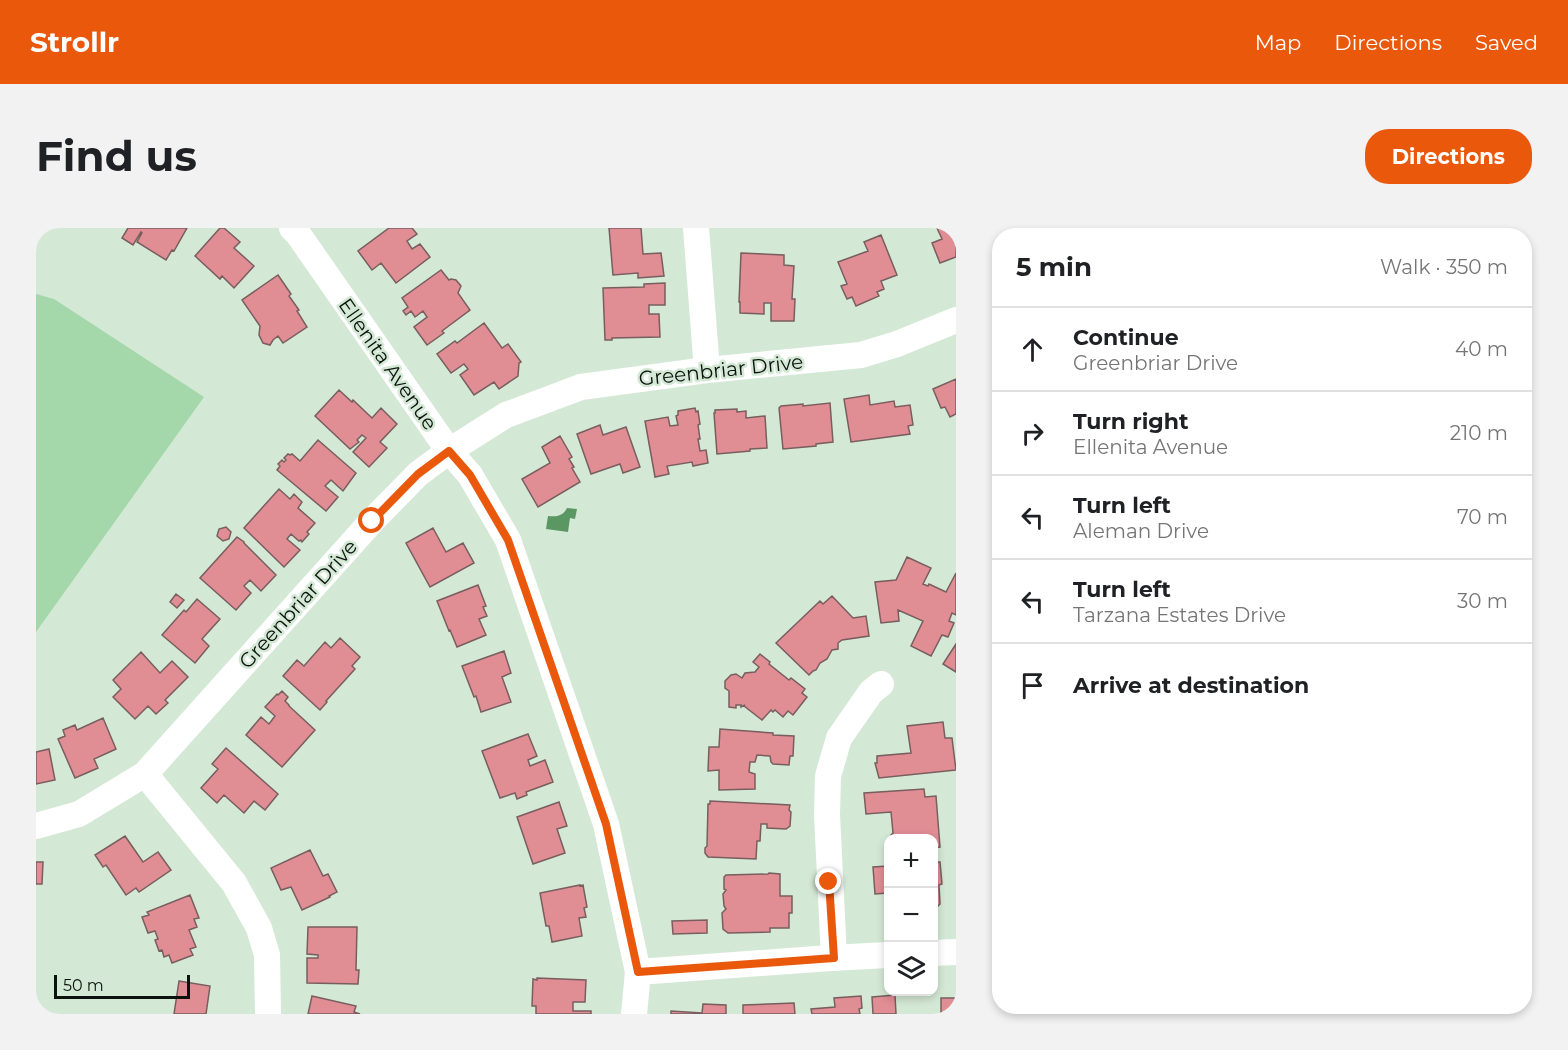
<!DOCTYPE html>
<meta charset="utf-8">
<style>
body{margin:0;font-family:Montserrat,sans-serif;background:#f2f2f2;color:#202124}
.controls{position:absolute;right:18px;bottom:18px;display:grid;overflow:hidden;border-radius:12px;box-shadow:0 3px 9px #0003}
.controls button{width:54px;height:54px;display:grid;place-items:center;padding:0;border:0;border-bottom:2px solid #e0e0e0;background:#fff;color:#202124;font:30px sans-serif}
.scale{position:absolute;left:18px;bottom:15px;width:136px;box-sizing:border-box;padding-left:6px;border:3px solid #0c130d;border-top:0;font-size:16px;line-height:21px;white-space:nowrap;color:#0c130d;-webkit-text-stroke:4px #d4e9d5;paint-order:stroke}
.stop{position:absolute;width:18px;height:18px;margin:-14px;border:4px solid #ea580c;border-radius:50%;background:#fff}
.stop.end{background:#ea580c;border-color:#fff;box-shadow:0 2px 6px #0008}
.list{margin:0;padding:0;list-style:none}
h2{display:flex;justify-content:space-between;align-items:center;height:78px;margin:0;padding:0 24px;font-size:26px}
h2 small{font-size:20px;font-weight:400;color:#757577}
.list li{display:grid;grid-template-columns:39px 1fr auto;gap:18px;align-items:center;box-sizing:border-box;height:84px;padding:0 24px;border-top:2px solid #e0e0e0}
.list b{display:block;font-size:22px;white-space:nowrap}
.list p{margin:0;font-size:20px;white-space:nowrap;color:#757577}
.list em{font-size:20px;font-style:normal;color:#757577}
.icon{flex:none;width:33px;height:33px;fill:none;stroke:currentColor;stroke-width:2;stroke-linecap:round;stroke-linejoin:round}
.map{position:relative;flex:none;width:920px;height:786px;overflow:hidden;border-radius:24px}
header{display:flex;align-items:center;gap:36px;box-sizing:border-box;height:84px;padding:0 30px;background:#ea580c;color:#fff}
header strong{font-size:28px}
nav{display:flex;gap:33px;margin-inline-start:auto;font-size:21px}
.intro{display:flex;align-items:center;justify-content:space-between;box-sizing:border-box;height:144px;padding:0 36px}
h1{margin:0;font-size:42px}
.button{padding:15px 27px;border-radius:24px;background:#ea580c;color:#fff;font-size:21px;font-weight:700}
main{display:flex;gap:36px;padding:0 36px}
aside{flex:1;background:#fff;border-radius:24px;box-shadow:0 3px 9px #0003}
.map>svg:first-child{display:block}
.green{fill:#a4d7a9}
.water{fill:#5b9762}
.building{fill:#e08d94;stroke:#785e5f;stroke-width:1.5}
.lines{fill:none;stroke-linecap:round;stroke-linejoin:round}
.minor{stroke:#fff;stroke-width:26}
.route{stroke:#ea580c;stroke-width:8}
.labels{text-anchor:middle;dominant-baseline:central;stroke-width:5;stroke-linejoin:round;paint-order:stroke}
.street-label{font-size:20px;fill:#0c130d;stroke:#d4e9d5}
</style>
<header>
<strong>Strollr</strong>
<nav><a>Map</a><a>Directions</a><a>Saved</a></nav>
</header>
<div class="intro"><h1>Find us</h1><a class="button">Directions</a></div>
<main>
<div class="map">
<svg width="920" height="786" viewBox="0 0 920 786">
<rect width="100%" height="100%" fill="#d4e9d5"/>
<path class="green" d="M0,66L18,71L168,169L0,404Z"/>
<path class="water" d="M531,280L541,281L539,291L534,290L532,304L510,301L512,288C521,289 527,288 531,280Z"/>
<path class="building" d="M92,0H151L138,23L136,22L130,32L101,14L106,5L105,4L97,17L86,10Z
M184,0H188L204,14L198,20L218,38L198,60L186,48L184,51L159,28Z
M353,0H376L381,6L371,13L376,21L384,16L394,29L360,55L345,35L336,42L322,23Z
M573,0H605L607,26L625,25L628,48L602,50V45L577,47Z
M901,0H920V29L904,35L896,15L906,11Z
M845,7L861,47L845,53L848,61L841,64L843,68L820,78L816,69L811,71L805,58L811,56L802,34L832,23L828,14Z
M705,25L748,27V37L758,38L756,71H759L758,93H735V75H728V86L704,85V74H703Z
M405,42L413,52L415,51L420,52L425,58L422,65L434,82L406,103L408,105L391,117L378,99L391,89L387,83L379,89L375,83L370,87L367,83L372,79L366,70Z
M242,47L255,66L253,68L263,82L261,83L271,99L247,115L242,108L237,112L234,117L227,115L223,107L224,98L206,72Z
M629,55V77H613V86H623L624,109L576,110V112H569L567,60L608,59V56Z
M448,95L466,120L472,116L485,134L483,135L482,148L463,161L458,154L438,167L424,147L432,141L428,136L415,145L401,126L419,113L421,115Z
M920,151V186L914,189L909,179L905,180L897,161Z
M303,162L316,174L317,172L336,190L345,180L361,196L344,214L351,220L333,239L317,224L330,210L326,207L321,212L323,214L314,221L279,188Z
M833,167L834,177L858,173L859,179L874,177L877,197L872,198L874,206L815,214L808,171Z
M794,175L797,214L780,216V218L747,221L743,180L745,178L767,176V178Z
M659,180L660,184L662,183L664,196L662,197L664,211H662L664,223L670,222L672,235L657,238L656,234L631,238L633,246L619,249L609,193L632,189L634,198L642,197L640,188L642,187V183Z
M701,181V184L710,183V190L729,188L731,220L714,221V223L681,226L678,185H679V182Z
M564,197L567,207L590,199L604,239L587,245L584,236L555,246L541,206Z
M524,208L536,229L533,231L538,239L536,240L544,254L502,279L486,251L514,235L506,219Z
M282,212L320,245L307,263L295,252L289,258L302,269L290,283L241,242L244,238L242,236L246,232L248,234L250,232L248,230L252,226L254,227L256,226L264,233Z
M243,261L254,271L258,266L266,274L262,280L279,295L271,304L273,306L266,314L265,312L263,313L255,306L251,311L264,322L248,339L208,300Z
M190,299L195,304L193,311L187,313L181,308L183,301Z
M397,300L410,324L427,315L438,335L394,359L370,315Z
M201,309L208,314V315L240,347L225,363L214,352L208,358L215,365L200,382L164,350Z
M871,329L895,340L887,356L892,358L893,356L910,364L920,345V387L916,385L913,393L918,395L912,409L906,407L895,428L875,418L887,393L862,382L863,393L845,395L839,354L860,352Z
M442,357L450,378L447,379L451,388L443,391L450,407L421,419L414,402L413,403L401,373Z
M140,366L148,372L141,380L134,374Z
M796,368L817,390L830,388L833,408L806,412L802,415V421L796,422L791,431L784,435L780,442L777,443L773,447L740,415L784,373L787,376Z
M161,371L184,391L166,411L173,418L159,435L126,407L148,382L150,384Z
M304,410L324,429L316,438L319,441L290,473L291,474L284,482L247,448L261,432L268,438L289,414L295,420Z
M920,416V444L907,436Z
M468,423L475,445L466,449L475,474L445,484L440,468L438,469L426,438Z
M105,424L124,445L136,433L152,449L129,472L132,475L120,486L112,478L99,491L77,469L85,461L77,452Z
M724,426L734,434L733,436L753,452L755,450L769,461L766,465L771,469L757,487L752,483L747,489L739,482L737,484L735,482L726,492L708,478L709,477L705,479V477H700V480L693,479V463L689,460V453L695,447L700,446L706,450L709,445L719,444L723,439L717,434Z
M246,463L252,469L249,473L253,477V478L279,502L246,539L210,507L225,489L233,496L239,488L229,479L241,466L242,467Z
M67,490L80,521L58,531L62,540L39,550L22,511L29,508L27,502L39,497L41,502Z
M907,494L909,510H916L920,542L843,550L839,535H841V528L875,525L871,498Z
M684,501L737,505V507L758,508L757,528H754L753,537L737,536L735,534L734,528L721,527L719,534H714L713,544L719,546V561L683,562V542L672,543L673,519H683Z
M492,506L501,528L492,532L494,538L509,532L517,554L490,564L491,567L481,571L479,565L464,570L446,523Z
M190,520L242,566L229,582L218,573L208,585L188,567L181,575L165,560L182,541L176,536Z
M13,521L19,552L0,556V524Z
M888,561L889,569L900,568L904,619L897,620V610H855V607L857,605L855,584L830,586L828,565Z
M674,573L754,577L753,582L755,584L754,598L750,601L731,600V596H725L724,613H721L720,631L672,629L669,625V620L671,618L672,576H674Z
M523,574L531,598L521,601L529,625L497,636L481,589Z
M89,608L107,634L122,624L135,642L103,664L100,660L90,667L70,637L67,639L59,627Z
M274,622L287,648L292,646L301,664L293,668L294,669L266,682L255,659L245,662L235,640Z
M0,634H7L6,656H0Z
M897,634H904L906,656L903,657L904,676L901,679V686H897Z
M852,638V665L839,666L837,639Z
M733,645L744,646V668H756V685H753V700H734V704L692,705L687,701L686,685L690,681L688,678L687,666L690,662L688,661V649L690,647L732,646Z
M544,657V658L547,657L551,679L548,680L550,689L543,690L546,708L516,714L513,698H510L504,665Z
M154,667L163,690L158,691L161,699L153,702L160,719L154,721L157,727L136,735L133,727L128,729L126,722L123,723L119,712L122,711L119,703L112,705L106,689L113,687L111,684Z
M671,692V705L637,706L636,693Z
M272,699H321L320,742H323L322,756L271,755V730H282V727L271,726Z
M501,750L550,752L549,774H537V783H555V786H500V778H496L497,751L501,752Z
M143,753L174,758L170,786H138Z
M859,767L860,786H837L836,769Z
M276,768L320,778L318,784L324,786H272Z
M825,768L826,780L823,781L824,786H776L775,781L799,779L798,770Z
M905,770H920V786H905Z
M758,775L759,786H707V777Z
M667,776L690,777V786H635V783L666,785Z"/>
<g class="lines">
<path class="minor" d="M256,0L262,6L413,223L434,247L472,312L570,596L602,744L598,786
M660,0L671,142
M109,546L198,655L223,700L231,727L232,786
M0,598L43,586L109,546L336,293L382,246L413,223L470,187L545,159L671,142L825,127L861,116L920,92
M897,725L920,724
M798,730L791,587L792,548L803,510L835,464L845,456
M602,744L794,730L852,727"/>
</g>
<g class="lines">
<path class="route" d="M336,293L382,246L413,223L434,247L472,312L570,596L602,744L798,730L793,654"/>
</g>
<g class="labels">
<g class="street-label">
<text transform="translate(352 136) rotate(55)">Ellenita Avenue</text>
<text transform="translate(685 142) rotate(-6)">Greenbriar Drive</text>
<text transform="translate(262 376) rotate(-48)">Greenbriar Drive</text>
</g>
</g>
</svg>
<div class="controls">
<button>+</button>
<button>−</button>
<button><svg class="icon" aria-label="layers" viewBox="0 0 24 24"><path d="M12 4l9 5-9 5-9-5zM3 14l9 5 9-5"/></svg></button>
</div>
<div class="scale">50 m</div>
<div class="stop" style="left:336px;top:293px"></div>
<div class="stop end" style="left:793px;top:654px"></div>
</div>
<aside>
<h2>5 min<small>Walk · 350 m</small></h2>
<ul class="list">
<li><svg class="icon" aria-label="ahead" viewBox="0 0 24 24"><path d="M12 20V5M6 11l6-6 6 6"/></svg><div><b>Continue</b><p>Greenbriar Drive</p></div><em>40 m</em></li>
<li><svg class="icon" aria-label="right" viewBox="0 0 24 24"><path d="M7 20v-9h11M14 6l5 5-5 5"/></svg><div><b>Turn right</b><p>Ellenita Avenue</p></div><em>210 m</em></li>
<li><svg class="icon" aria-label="left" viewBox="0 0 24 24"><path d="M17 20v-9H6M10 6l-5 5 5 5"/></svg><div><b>Turn left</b><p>Aleman Drive</p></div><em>70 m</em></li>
<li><svg class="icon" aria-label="left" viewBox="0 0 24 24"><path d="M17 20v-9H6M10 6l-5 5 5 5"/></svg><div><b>Turn left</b><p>Tarzana Estates Drive</p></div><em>30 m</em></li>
<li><svg class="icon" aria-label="arrive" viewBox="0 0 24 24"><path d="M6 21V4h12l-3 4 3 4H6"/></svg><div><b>Arrive at destination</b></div></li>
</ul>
</aside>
</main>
